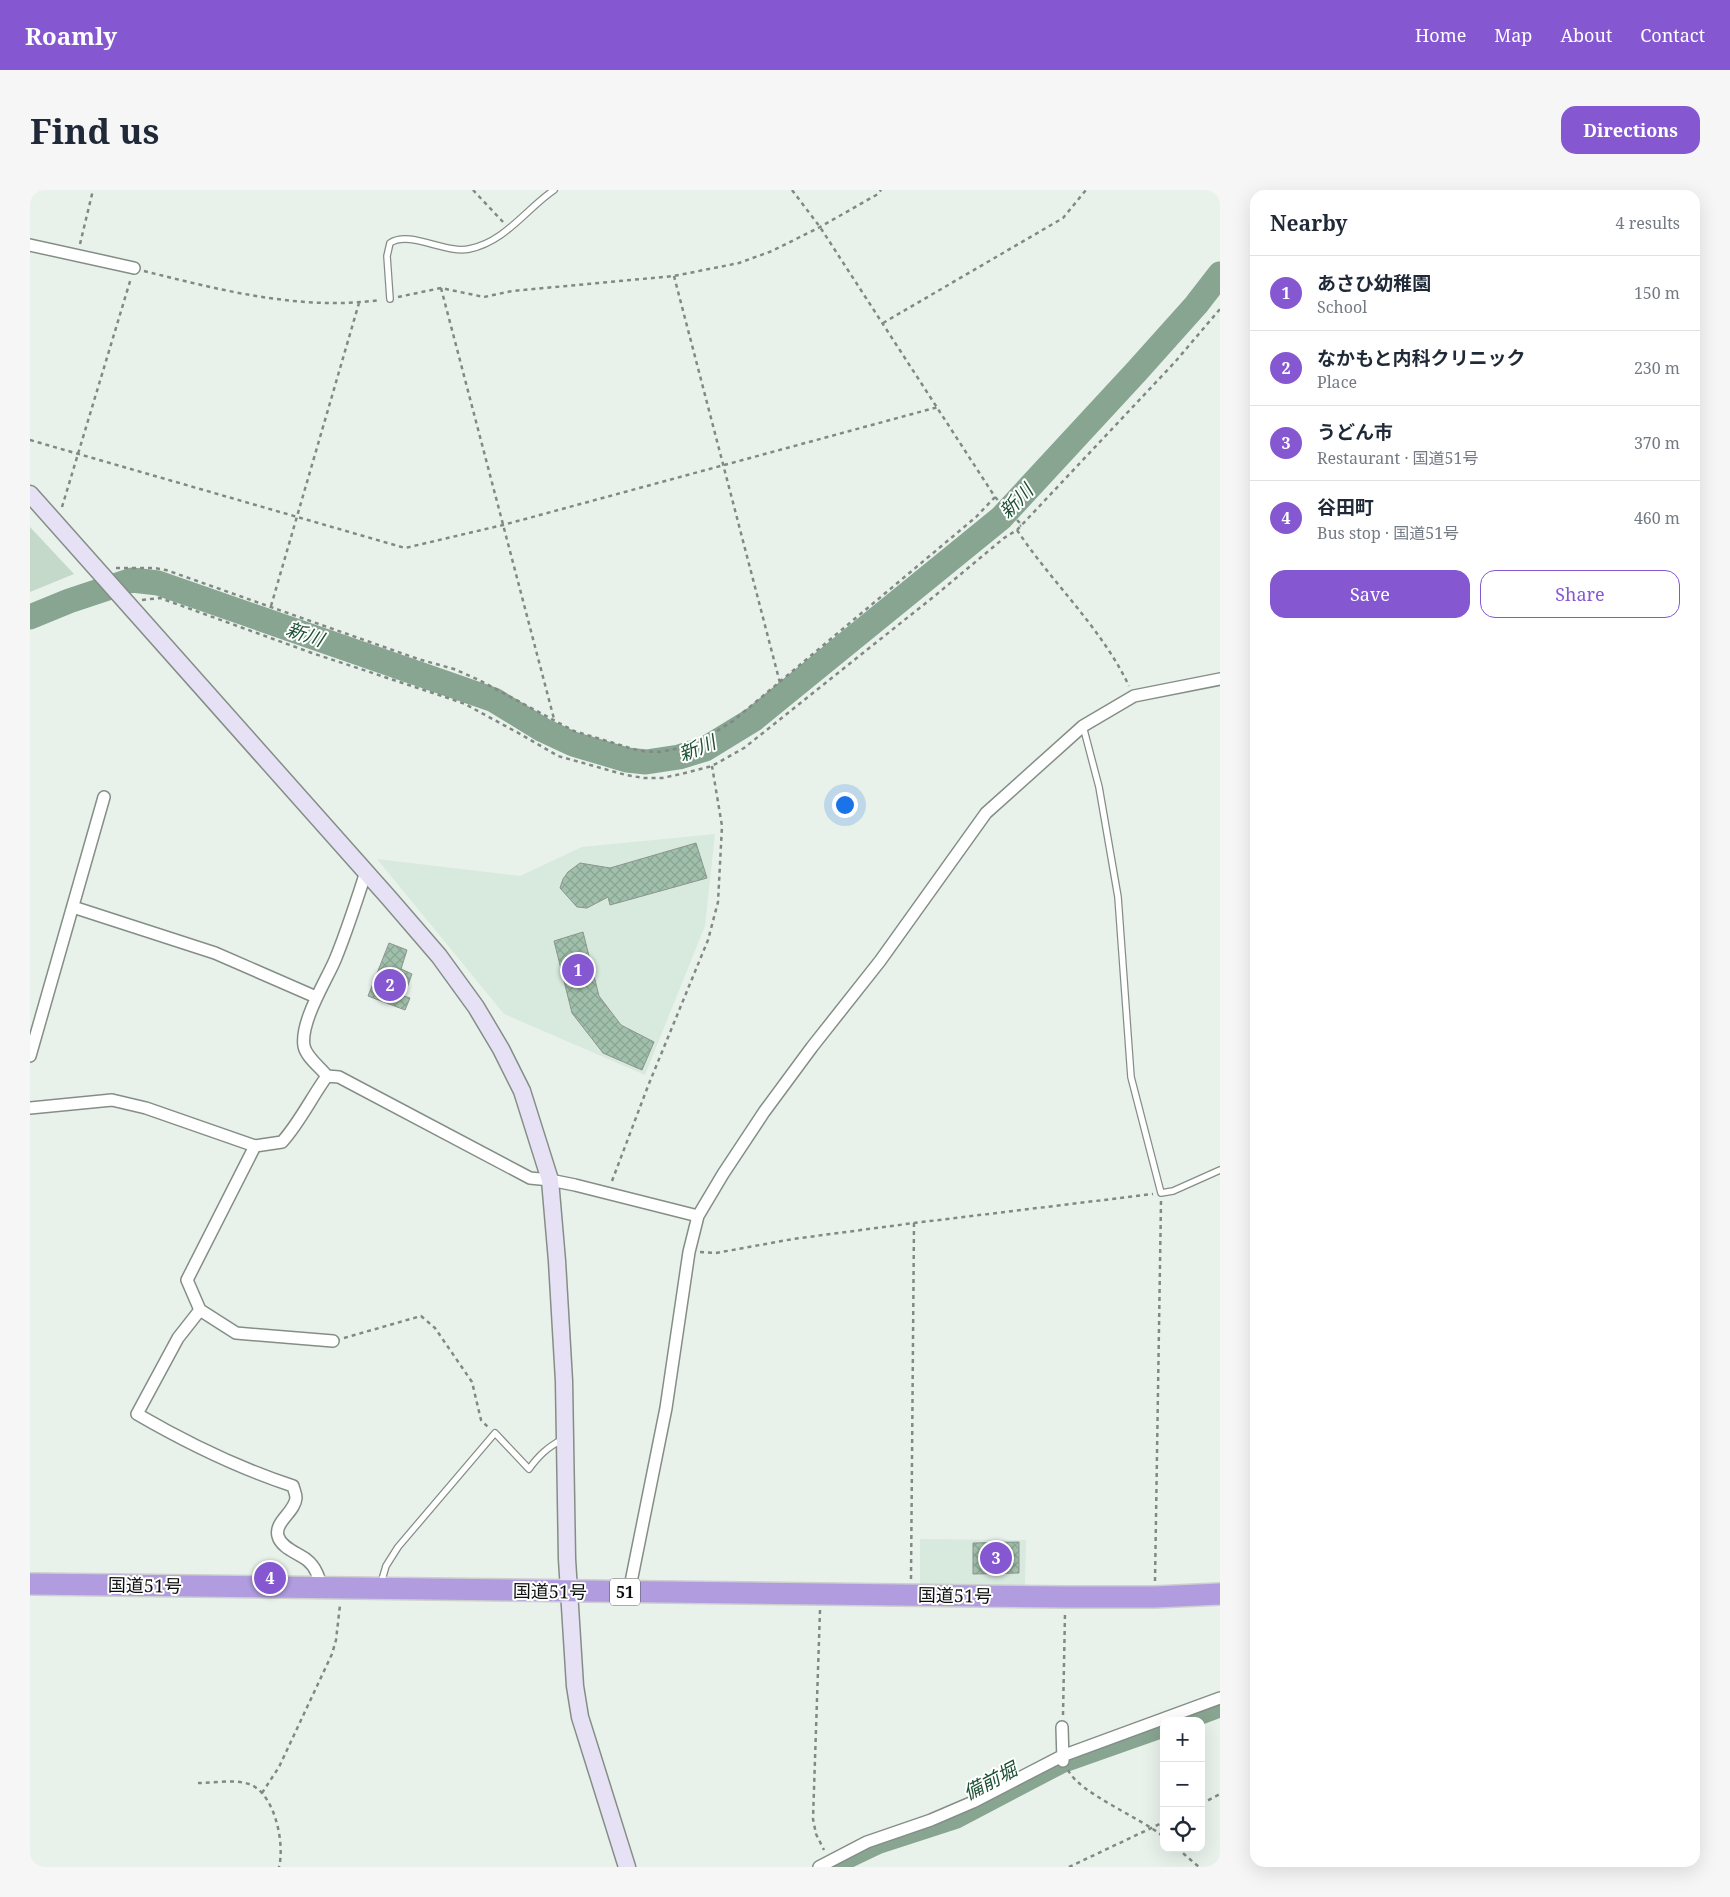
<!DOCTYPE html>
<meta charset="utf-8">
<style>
body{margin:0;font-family:"Noto Serif","Noto Sans JP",serif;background:#f6f6f7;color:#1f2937}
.controls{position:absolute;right:15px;bottom:15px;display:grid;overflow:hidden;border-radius:10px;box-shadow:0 5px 20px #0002}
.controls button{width:45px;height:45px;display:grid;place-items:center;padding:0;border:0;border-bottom:1px solid #e0e1e3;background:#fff;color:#1f2937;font:25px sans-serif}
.you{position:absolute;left:814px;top:614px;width:18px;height:18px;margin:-12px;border:4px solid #fff;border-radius:50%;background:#1a73e8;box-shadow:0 0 0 8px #1a73e833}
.badge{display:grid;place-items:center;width:32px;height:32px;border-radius:50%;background:#8558d2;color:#fff;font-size:16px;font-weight:700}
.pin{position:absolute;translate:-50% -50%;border:2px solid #fff;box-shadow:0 1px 5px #0006}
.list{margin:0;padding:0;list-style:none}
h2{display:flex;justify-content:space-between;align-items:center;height:65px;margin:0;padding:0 20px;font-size:21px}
h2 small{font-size:16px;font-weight:400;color:#747a83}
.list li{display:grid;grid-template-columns:32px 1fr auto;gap:15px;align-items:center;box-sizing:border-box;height:75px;padding:0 20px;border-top:1px solid #e0e1e3}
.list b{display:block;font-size:19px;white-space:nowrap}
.list p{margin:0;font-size:16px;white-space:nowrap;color:#747a83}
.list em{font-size:16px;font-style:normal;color:#747a83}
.actions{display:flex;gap:10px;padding:15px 20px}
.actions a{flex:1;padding:11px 0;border:1px solid #8558d2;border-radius:15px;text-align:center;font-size:18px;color:#8558d2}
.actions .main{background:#8558d2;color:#fff}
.icon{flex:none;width:28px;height:28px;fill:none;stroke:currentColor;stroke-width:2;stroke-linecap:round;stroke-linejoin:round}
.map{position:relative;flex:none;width:1190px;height:1677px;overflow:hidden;border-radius:15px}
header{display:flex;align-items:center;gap:30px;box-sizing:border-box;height:70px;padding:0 25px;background:#8558d2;color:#fff}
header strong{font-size:24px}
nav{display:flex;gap:28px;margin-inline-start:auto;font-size:18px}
.intro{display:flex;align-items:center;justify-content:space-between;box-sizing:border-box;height:120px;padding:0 30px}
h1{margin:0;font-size:35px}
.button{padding:12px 22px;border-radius:15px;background:#8558d2;color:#fff;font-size:18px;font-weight:700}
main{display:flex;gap:30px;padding:0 30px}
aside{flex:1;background:#fff;border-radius:15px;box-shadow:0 5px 20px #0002}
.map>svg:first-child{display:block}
.built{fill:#d8e9dd}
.park{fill:#c5d9cb}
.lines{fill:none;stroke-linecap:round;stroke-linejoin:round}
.canal{stroke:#87a591;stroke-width:15}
.river{stroke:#87a591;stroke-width:25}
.building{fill:url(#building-cross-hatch);stroke:#8c958f}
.lane-casing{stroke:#848e87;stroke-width:8}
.street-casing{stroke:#848e87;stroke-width:14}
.secondary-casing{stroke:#848e87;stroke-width:19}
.highway-casing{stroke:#cecfcf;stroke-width:24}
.path{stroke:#828984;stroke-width:2.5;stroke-dasharray:4 4;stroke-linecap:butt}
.lane{stroke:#fff;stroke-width:5.5}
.street{stroke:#fff;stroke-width:11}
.secondary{stroke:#e7e1f5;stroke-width:16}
.highway{stroke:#b09cdf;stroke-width:21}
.labels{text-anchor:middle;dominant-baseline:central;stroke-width:4;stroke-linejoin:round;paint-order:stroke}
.shield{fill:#fff;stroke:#555756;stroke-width:1}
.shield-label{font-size:16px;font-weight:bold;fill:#0c0f0d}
.street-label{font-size:18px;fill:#0c0f0d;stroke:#fff}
.water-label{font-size:19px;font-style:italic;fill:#1c5133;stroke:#fff}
</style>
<header>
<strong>Roamly</strong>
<nav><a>Home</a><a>Map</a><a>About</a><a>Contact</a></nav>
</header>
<div class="intro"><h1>Find us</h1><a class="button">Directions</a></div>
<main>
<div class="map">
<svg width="1190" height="1677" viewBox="0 0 1190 1677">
<defs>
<pattern id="building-cross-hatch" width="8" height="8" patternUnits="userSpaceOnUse" patternTransform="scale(1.25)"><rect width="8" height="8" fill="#a1c0ab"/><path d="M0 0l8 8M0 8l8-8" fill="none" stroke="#89a492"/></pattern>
</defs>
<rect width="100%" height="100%" fill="#e8f2eb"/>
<path class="built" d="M685,644L675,736L615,885L474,824L347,669L490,686L552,657Z
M890,1349L996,1350L995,1395L890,1394Z"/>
<path class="park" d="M0,337L44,384L0,402Z"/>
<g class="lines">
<path class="canal" d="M1161,1531L1190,1520
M806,1677L850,1656L927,1631L1032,1576L1134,1540"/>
<path class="river" d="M0,427L39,411L102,390L128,393L464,510L513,540L543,554L597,570L616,572L649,567L675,559L724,529L971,328L1106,182L1166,115L1190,84"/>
</g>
<path class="building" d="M666,653L677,688L580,715L578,707L557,718L547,717L530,698L533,689L538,682L550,673L580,678Z
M553,742L569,806L591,835L624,852L612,880L573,863L542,823L524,751Z
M359,753L377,760L371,779L382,784L374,806L380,808L375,820L338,806Z
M989,1352V1383L943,1384V1353Z"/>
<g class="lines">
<defs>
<path id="lane" d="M360,109L357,66L360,53C380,40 415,64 439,59C475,52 496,19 524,0
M1053,536L1069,597L1088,707L1101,887L1131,1003L1143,1001L1190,980
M351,1393L356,1376L368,1357L465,1243L499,1279C509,1265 518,1257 533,1249"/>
<path id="street" d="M0,55L104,78
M43,717L185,763L286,807
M0,866L74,607
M297,886C290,877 276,867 274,856C270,832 296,791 305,770C317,741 326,712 336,682
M0,918L82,910L116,918L225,956L252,952C270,932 281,908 297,886L309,887L500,988L520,990L545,995L668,1026
M225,956L157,1090L170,1120L206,1143L303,1151
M170,1120L148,1148L107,1224C157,1253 208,1278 263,1296C264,1300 266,1304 266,1308C265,1322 244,1332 248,1346C251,1358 268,1363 277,1370C286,1377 289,1388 292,1398
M599,1402L636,1218L659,1062L668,1026L693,984L734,922L782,857L850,771L956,623L1053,536L1104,506L1190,489
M1032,1537L1033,1571
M789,1677L837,1652L901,1630L943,1612L1032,1566L1190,1508"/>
<path id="secondary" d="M0,304L359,708L409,766L446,817L471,859L492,901L520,990L527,1071L534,1191L537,1369L545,1496L550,1527L597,1677"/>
<path id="highway" d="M0,1394L1035,1407H1125L1190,1404"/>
</defs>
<use href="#lane" class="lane-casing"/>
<use href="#street" class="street-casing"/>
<use href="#secondary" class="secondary-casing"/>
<use href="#highway" class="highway-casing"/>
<path class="path" d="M443,0L473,32
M762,0L790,37L965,307L988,331L992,335L990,336
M50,54L63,0
M114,81C190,100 271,121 350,110
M644,86L750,493
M411,98L524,529
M368,107L411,98L454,107L482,101L644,86L709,73L742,61L790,37L848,4L851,0
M853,133L1033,28L1056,0
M0,250L375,358L473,335L908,217
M32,317L101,88
M987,340C1022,393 1071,437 1099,496
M86,378H124L136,380L388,469L424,479L449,490L544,541L610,561L630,562L650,558L677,547L703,531L946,327L965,307
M112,410L130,408L282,463L418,508L435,514L492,545L528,566L596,585L614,588H632L651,584L682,576L714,558L907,404L974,348L987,340L1145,172L1190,119
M241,416L329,113
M582,991L618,896L678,750L688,712L692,636L682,576
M670,1062L686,1063L763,1049L884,1033L1123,1004
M314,1148L391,1126L405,1138L442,1192L451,1230L459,1238
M881,1389L884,1033
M1125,1391L1131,1011
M790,1420L783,1629L786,1644L794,1660
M1033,1525L1035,1423
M1038,1580C1049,1603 1111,1628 1134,1647
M168,1593C184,1593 203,1589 219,1594C245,1603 255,1654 249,1677
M232,1603L249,1577L302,1464L306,1450L310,1415
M1171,1614L1190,1604
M1147,1658L1169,1677
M1039,1677L1134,1632"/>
<use href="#lane" class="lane"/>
<use href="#street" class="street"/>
<use href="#secondary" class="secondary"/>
<use href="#highway" class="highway"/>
</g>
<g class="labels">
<rect class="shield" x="580" y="1388.5" width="30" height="27" rx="4"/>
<g class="shield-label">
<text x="595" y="1402">51</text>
</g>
<g class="street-label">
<text transform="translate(115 1395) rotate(1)">国道51号</text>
<text transform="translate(520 1401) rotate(1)">国道51号</text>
<text transform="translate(925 1405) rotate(1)">国道51号</text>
</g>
<g class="water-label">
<text transform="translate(986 311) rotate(-46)">新川</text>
<text transform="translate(275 444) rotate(19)">新川</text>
<text transform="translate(667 558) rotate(-22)">新川</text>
<text transform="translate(960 1591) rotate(-28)">備前堀</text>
</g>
</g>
</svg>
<div class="controls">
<button>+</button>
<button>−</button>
<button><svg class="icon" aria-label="locate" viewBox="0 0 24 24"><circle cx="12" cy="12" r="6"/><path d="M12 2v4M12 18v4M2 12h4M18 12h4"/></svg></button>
</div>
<div class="you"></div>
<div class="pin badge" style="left:548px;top:780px">1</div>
<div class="pin badge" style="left:360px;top:795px">2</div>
<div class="pin badge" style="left:966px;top:1368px">3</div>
<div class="pin badge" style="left:240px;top:1388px">4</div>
</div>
<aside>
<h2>Nearby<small>4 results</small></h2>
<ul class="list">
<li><span class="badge">1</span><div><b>あさひ幼稚園</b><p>School</p></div><em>150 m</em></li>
<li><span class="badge">2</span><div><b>なかもと内科クリニック</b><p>Place</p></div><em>230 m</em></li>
<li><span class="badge">3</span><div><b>うどん市</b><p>Restaurant · 国道51号</p></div><em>370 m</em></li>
<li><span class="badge">4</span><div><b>谷田町</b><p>Bus stop · 国道51号</p></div><em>460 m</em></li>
</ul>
<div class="actions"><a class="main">Save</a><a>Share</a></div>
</aside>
</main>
